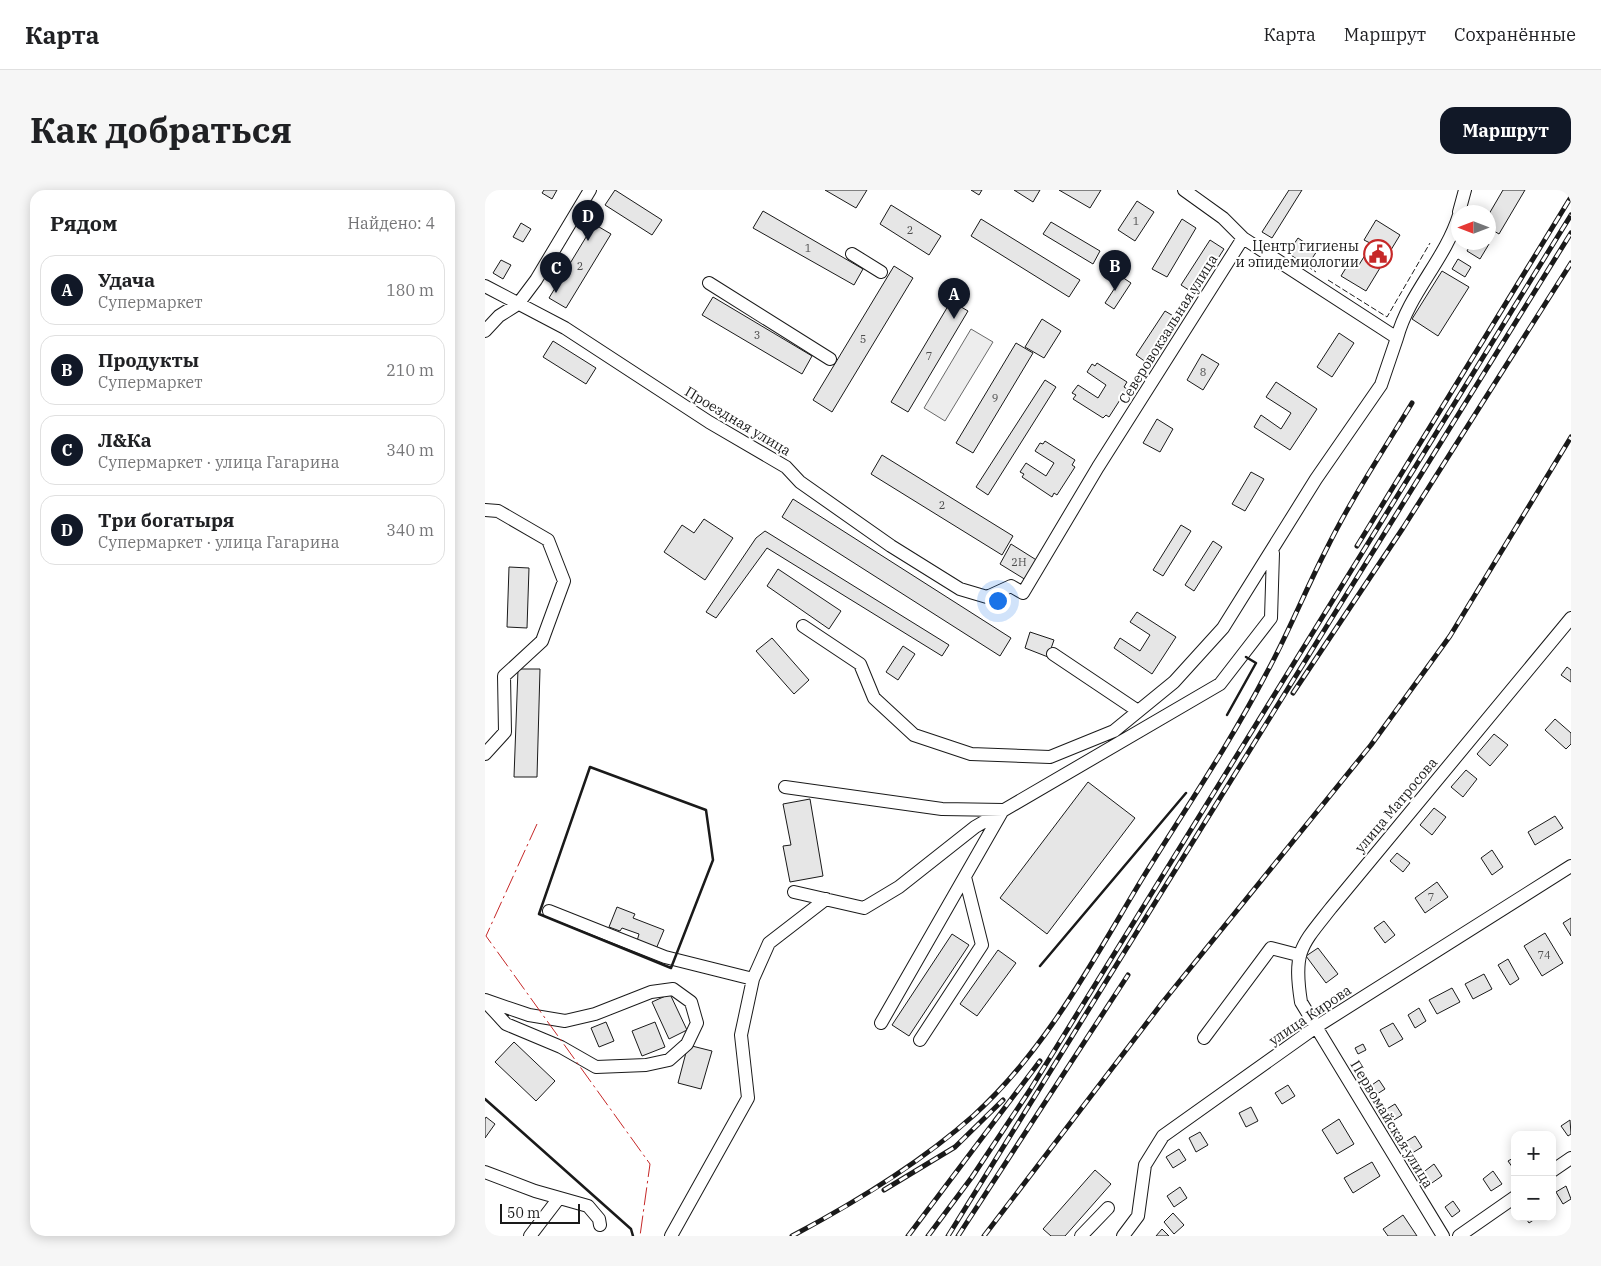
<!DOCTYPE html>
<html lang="ru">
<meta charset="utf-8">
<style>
body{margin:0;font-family:"IBM Plex Serif",serif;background:#f6f6f6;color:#202124}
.controls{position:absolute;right:15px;bottom:15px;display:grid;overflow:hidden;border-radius:10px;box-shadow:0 2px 12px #0003}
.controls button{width:45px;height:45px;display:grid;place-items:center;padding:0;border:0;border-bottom:1px solid #e0e0e0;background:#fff;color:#202124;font:25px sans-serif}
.compass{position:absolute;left:966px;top:15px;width:45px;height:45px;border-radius:50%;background:#fff;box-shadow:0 2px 12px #0003;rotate:270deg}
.scale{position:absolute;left:15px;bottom:12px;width:80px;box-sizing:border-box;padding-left:5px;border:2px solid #1a1a1a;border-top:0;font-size:14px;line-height:18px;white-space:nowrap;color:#1a1a1a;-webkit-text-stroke:4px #fff;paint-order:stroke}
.you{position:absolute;left:512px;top:410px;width:18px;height:18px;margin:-12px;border:4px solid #fff;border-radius:50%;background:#1a73e8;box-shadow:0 0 0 8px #1a73e833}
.badge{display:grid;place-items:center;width:32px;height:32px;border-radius:50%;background:#111827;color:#fff;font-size:16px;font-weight:700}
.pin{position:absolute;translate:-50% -41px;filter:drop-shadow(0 1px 2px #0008)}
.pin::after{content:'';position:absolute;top:26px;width:18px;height:15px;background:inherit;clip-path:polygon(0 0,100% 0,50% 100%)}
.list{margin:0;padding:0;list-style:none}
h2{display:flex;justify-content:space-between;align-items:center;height:65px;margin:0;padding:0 20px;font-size:21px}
h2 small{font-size:16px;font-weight:400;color:#757577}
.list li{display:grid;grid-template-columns:32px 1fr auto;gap:15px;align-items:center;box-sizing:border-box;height:70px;margin:0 10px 10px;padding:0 10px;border:1px solid #e0e0e0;border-radius:15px}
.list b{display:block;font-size:19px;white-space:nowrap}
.list p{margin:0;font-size:16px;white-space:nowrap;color:#757577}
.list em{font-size:16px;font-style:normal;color:#757577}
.map{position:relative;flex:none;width:1086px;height:1046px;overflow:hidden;border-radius:15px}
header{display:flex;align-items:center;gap:30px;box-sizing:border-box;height:70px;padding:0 25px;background:#fff;border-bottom:1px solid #e0e0e0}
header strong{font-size:24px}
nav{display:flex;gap:28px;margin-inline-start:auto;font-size:18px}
.intro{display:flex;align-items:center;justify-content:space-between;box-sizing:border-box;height:120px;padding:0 30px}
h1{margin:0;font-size:35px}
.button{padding:12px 22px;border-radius:15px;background:#111827;color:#fff;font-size:18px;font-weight:700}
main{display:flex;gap:30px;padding:0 30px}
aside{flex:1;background:#fff;border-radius:15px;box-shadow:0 2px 12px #0003}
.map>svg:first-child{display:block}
.green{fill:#ededed;stroke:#6a6a6a}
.building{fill:#e6e6e6;stroke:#1a1a1a}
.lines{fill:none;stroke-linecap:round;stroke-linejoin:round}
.minor-casing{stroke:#1a1a1a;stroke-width:14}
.minor{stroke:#fff;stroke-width:12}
.rail-casing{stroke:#1a1a1a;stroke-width:5}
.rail{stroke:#fff;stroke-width:3;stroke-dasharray:9;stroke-linecap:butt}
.fence{stroke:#1a1a1a;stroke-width:1;stroke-dasharray:6 2.5;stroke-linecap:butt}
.wall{stroke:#1a1a1a;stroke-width:2.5}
.power{stroke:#c62828;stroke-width:1;stroke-dasharray:18 4 2.5 4;stroke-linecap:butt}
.labels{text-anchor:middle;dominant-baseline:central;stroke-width:4;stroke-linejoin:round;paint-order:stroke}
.number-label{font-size:11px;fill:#4d4d4d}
.poi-label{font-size:14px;fill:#1a1a1a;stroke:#fff;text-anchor:end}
.street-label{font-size:14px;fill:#1a1a1a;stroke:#fff}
</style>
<header>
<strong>Карта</strong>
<nav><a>Карта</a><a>Маршрут</a><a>Сохранённые</a></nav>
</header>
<div class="intro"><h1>Как добраться</h1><a class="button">Маршрут</a></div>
<main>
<aside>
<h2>Рядом<small>Найдено: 4</small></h2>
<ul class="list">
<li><span class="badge">A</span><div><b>Удача</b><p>Супермаркет</p></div><em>180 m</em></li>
<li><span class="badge">B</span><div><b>Продукты</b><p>Супермаркет</p></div><em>210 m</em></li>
<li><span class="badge">C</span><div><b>Л&amp;Ка</b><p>Супермаркет · улица Гагарина</p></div><em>340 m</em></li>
<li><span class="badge">D</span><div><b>Три богатыря</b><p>Супермаркет · улица Гагарина</p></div><em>340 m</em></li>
</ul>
</aside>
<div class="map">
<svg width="1086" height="1046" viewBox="0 0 1086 1046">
<rect width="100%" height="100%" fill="#fff"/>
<path class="green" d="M486,139L508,152L460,231L439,218Z"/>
<path class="building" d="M59,0H72L67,9L57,3Z
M130,0L177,30L167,45L120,15Z
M340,0H382L371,18Z
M486,0H497L494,5Z
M529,0H555L548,12Z
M574,0H616L605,18Z
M804,0H817L787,48L777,42Z
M1018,0H1040L1014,44L1004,38V24Z
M652,11L669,22L650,51L633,40Z
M406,15L456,46L444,65L395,34Z
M278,21L378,79L369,95L268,38Z
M496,29L595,90L584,107L486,46Z
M697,29L711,38L682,87L667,79Z
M891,30L915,45L881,101L856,86L864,73L872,78L887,54L879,50Z
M566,32L615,61L608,74L558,44Z
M36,33L46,39L38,52L28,47Z
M109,34L126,44L81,118L64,108Z
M813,48L832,61L822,76L803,63Z
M725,50L739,59L710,104L696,95Z
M987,52L1004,54L995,69L982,61Z
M973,69L986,77L980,87L967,79Z
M16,70L26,75L18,89L8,83Z
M409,76L428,88L347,222L328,210Z
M957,81L984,97L953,146L927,129Z
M637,87L646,93L629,119L620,113Z
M228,107L327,166L317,184L217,125Z
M466,111L483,121L423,222L406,212Z
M680,121L695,130L665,175L651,165Z
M557,129L576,141L559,168L540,157Z
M854,143L869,153L847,187L832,177Z
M68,151L111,178L101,194L58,167Z
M531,153L548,163L488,263L471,253Z
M717,164L734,174L718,200L702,190Z
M612,173L642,192L639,197L642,199L624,227L621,225L618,228L588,209L591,205L587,203L593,195L613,208L621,195L602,182L607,174L610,176Z
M560,190L571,197L503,305L491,297Z
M791,192L832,219L805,260L769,237L776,225L796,239L806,223L781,207Z
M672,229L688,239L675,262L658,253Z
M560,251L590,270L587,275L590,277L572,305L569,303L567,307L537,287L539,284L535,282L541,273L561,286L569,273L550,261L555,253L558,254Z
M397,265L528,346L517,365L386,284Z
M766,282L779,289L760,321L747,314Z
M308,309L526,448L515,466L297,327Z
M219,329L248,348L220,390L179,362L197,335L209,343Z
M696,335L706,341L678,386L668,380Z
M280,341L464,455L457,466L282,358L231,428L221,422L271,348Z
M728,351L737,357L709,401L700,395Z
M526,354L553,371L541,390L515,374Z
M24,377L44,378L42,438L22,437Z
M293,379L356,421L344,439L282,396Z
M652,422L691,447L667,484L629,458L635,448L655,461L665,445L645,432Z
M545,442L569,450L563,467L540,458Z
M287,448L324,490L309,504L271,461Z
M418,456L430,464L413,490L401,482Z
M1082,477L1086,480V492L1076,485Z
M33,479H55L52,587H29Z
M1070,529L1086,543V554L1081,559L1060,540Z
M1009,544L1023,555L1005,576L992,564Z
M981,580L992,589L978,607L966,597Z
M603,592L650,628L562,744L515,708Z
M325,609L338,686L305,692L298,656L306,655L298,614Z
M949,618L961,627L947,645L935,635Z
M1070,626L1078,638L1050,655L1043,642Z
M1007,660L1018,677L1007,685L996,668Z
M912,663L925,673L918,682L905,671Z
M952,692L963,707L940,723L930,708Z
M132,717L150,724L148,728L179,740L171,759L152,751L154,744L137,738L135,741L124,737Z
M1086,728V746L1078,733Z
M899,731L910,745L900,753L889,738Z
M1060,743L1078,773L1057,786L1039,756Z
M467,744L484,755L424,846L407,835Z
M833,758L853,784L841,793L821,766Z
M513,760L531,773L492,826L475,814Z
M1023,769L1034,789L1025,795L1013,775Z
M999,784L1007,799L988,809L980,794Z
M967,798L975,812L952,824L944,810Z
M185,804L202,840L184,849L167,812Z
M934,818L941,831L930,838L923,825Z
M121,832L129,851L114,857L106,838Z
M170,832L180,857L157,866L147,841Z
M908,833L918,849L904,857L895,840Z
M29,852L70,891L51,911L10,872Z
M878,854L881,860L873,864L870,858Z
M203,855L227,861L216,899L193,893Z
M894,890L900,899L889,906L884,897Z
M803,895L810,906L797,914L790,903Z
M910,914L917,925L904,933L897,922Z
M766,917L773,931L761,937L754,923Z
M1,927L10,934L0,948V929Z
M854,929L869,954L852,964L837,940Z
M1085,930L1086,944L1083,946L1076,936Z
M715,942L723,955L711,962L704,948Z
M930,946L937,957L924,965L917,954Z
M694,959L701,970L688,978L681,967Z
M1030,967V981L1023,971Z
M887,972L895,986L868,1003L859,988Z
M949,974L957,986L944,995L936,984Z
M610,980L626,994L580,1046H566L558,1039Z
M1008,981L1017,994L1006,1001L998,989Z
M1081,996L1086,1009L1078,1014L1071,1002Z
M695,997L702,1008L689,1017L682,1006Z
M968,1011L975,1021L967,1027L960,1017Z
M688,1023L699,1035L689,1044L679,1032Z
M918,1025L932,1046H903L898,1039Z
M1040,1027H1053L1044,1033Z
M677,1039L684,1046H671Z"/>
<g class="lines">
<defs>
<path id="minor" d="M699,0L738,28L758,48
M974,22L980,0
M367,64L396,82
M224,93L345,169
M0,96L80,138L224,232L301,277L315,292L406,356L475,399L502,407L526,396L538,403L613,277L758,48L912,148C924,103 960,70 974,25
M0,141L14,126L33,114L51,90L105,0
M0,320L13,321L63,350L79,391L57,451L19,486L20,542L0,564
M318,436L375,474L389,508L429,545L486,564L565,567L629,541L689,492L738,438L831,289L896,195L912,148
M568,464L653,521
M300,597L457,619L518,620L396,833
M309,702L379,718L414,697L490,637L735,494L786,428L788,363
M64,721L180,767L268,789L284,753L341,709
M0,810L44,825L80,831L110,824L166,802L188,799L206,812L212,833L202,854L184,870L161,875L111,877L76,857L21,834L0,811
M719,848L786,758L813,765
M435,850L497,755L480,687
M1067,981L1086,968
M0,982L50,1001L103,1016L114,1029L115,1035
M45,1046L74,1008
M186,1046L263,908L256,845L268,789
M596,1046L623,1018
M638,1046L653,1026L660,975L678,946L831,837L1086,676
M958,1046L816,812C808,761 816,756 846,718L1086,428
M974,1046L1030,1007"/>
</defs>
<use href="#minor" class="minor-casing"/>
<use href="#minor" class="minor"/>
<defs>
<path id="rail" d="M872,356L1086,7
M808,503L918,338L1086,73
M399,1000L470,957L518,910
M307,1046C371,1012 434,974 488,926C561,860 607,772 657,689C699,621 744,555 781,484C803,444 820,401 841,360C866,309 898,261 927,213
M423,1046L555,871
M443,1046L487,987L545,900L1086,25
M463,1046L1086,43
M473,1046L643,785
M499,1046L677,813L886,555L965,446L1086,247"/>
</defs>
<use href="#rail" class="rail-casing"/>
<use href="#rail" class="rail"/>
<path class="fence" d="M822,76L831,82
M843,90L902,127L945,53"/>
<path class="wall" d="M742,525L771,473L761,467
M105,577L221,620L228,670L186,778L54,724Z
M555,776L701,603
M0,909L146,1039L148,1046"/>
<path class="power" d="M52,634L1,746L165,974L155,1046"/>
</g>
<defs>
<symbol id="civic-ring" viewBox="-11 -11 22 22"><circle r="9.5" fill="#fff" stroke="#c62828" stroke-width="1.5"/><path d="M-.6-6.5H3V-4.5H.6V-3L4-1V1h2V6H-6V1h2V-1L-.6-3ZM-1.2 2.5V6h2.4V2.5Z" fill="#c62828"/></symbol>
</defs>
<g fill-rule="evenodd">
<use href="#civic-ring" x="877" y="48" width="32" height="32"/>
</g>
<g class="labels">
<g class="number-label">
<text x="651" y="31">1</text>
<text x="425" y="40">2</text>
<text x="323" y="58">1</text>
<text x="95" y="76">2</text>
<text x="272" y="145">3</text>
<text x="378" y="149">5</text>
<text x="444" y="166">7</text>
<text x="718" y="182">8</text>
<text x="510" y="208">9</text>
<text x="457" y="315">2</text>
<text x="534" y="372">2Н</text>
<text x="946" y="707">7</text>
<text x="1059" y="765">74</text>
</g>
<g class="poi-label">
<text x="874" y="56">Центр гигиены<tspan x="874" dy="16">и эпидемиологии</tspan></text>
</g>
<g class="street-label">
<text transform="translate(683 139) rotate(-58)">Северовокзальная улица</text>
<text transform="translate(253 231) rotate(31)">Проездная улица</text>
<text transform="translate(911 615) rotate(-50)">улица Матросова</text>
<text transform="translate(825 825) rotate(-34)">улица Кирова</text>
<text transform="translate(907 934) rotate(59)">Первомайская улица</text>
</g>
</g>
</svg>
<div class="controls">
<button>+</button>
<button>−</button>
</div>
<svg class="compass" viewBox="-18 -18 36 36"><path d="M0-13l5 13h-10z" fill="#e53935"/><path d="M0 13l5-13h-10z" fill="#757577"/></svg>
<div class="scale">50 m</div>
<div class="you"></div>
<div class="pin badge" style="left:469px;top:129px">A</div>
<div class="pin badge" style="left:630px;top:101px">B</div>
<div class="pin badge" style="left:71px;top:103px">C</div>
<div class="pin badge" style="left:103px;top:51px">D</div>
</div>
</main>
